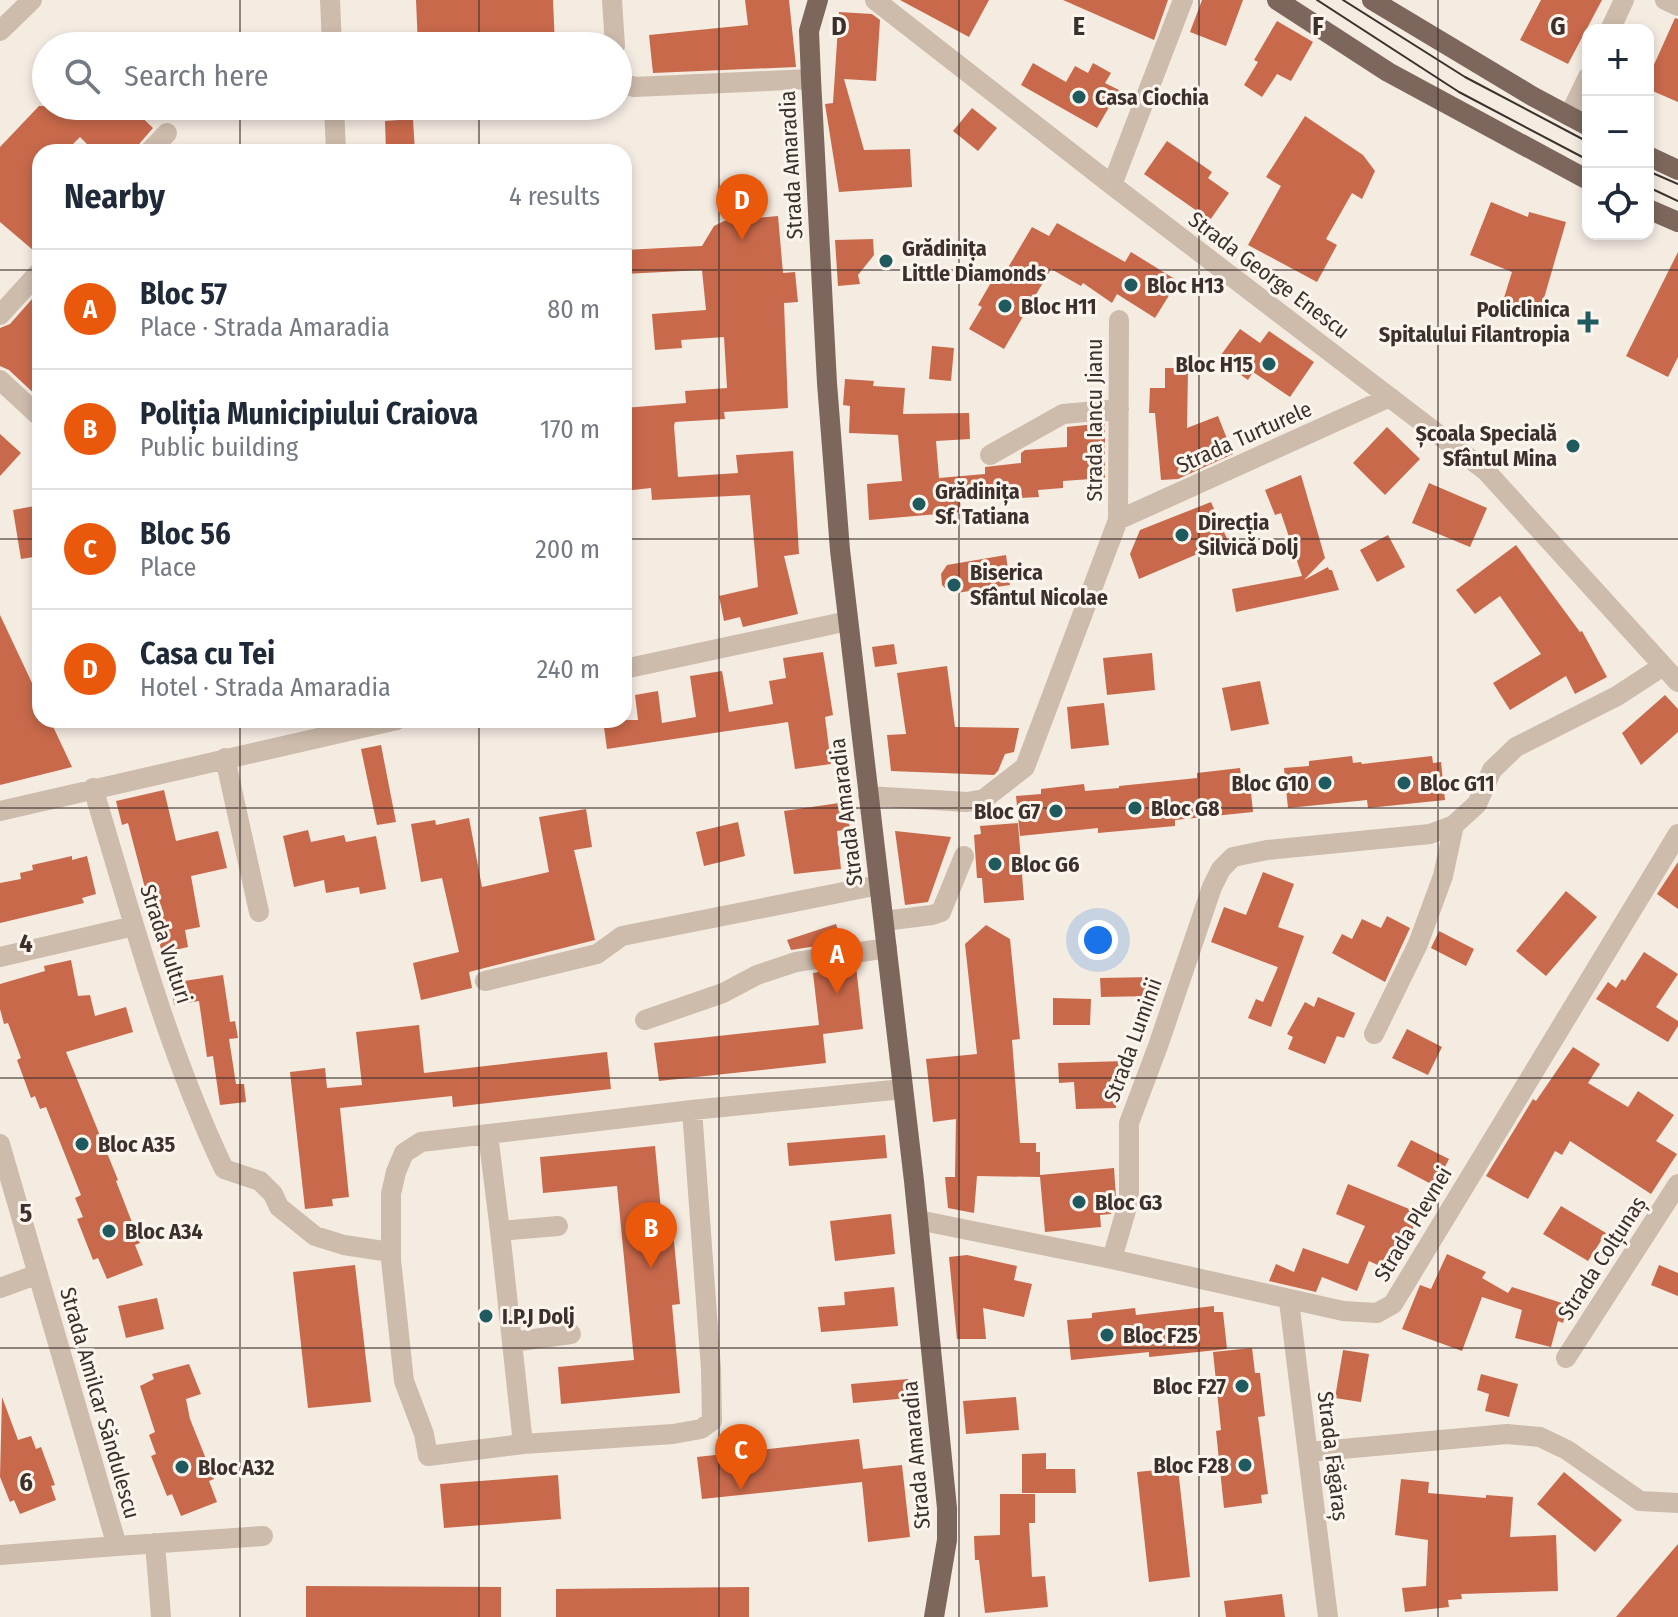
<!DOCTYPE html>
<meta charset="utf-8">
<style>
body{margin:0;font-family:"Fira Sans Condensed",sans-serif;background:#f6f6f7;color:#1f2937}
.controls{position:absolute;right:24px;top:24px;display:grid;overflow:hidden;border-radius:16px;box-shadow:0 4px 12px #0003}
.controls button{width:72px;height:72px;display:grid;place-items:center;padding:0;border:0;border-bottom:2px solid #e0e1e3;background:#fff;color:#1f2937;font:40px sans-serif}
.you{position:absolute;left:1098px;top:940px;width:28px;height:28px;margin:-20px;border:6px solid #fff;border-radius:50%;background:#1a73e8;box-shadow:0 0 0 12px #1a73e833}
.badge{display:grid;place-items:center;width:52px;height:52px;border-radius:50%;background:#ea580c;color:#fff;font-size:26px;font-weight:700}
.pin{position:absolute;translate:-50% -66px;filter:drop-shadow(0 2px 4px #0008)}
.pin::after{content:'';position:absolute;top:42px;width:28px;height:24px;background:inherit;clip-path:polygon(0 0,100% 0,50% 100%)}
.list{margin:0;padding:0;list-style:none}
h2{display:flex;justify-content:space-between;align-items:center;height:104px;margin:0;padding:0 32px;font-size:34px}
h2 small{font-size:26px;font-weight:400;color:#747a83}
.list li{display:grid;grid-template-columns:52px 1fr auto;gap:24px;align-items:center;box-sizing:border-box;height:120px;padding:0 32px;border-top:2px solid #e0e1e3}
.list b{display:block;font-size:30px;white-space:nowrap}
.list p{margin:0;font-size:26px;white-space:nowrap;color:#747a83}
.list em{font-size:26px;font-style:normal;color:#747a83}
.icon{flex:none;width:44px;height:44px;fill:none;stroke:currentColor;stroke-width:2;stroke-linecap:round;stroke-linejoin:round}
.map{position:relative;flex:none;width:1678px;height:1617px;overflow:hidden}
.search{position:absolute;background:#fff;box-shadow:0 4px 12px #0003;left:32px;top:32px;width:600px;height:88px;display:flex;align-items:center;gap:20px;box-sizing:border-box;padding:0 28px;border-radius:44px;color:#747a83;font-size:30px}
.panel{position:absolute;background:#fff;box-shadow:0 4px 12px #0003;left:32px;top:144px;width:600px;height:584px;border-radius:24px}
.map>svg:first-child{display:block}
.building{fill:#c8694b}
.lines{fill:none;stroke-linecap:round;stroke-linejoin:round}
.minor{stroke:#cdbbac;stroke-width:20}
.major{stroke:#7d675c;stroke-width:20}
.tram{stroke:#3b302b;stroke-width:2}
.grid{fill:none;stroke:#3b302b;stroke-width:2;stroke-opacity:0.55}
.poi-dot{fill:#1f5a5e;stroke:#fbf5ee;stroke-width:3}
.labels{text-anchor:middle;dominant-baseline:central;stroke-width:6;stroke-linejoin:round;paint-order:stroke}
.poi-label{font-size:22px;font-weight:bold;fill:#3b302b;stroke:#fbf5ee;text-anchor:start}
.street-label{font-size:22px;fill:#3b302b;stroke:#fbf5ee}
.grid-label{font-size:26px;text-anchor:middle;font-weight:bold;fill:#3b302b;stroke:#fbf5ee;stroke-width:6;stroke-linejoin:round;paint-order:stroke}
</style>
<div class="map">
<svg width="1678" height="1617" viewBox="0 0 1678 1617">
<rect width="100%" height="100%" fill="#f4ebe1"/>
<path class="building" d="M416,0H553L555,46H418Z
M745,0H789L796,67L653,73L649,35L748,25Z
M900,0H989L969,37Z
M1063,0H1168L1154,40Z
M1202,0H1243L1226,46L1190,32Z
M1541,0H1602L1568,64L1520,40Z
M839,12L872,14L880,20L876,81L844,79L864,150L910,149L912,187L839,192L825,104L833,103Z
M1675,18L1678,19V102L1648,89V78Z
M1277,21L1313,42L1291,81L1277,74L1262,97L1244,85L1258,62L1254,60Z
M1033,63L1066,82L1075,66L1088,73L1093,63L1111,73L1105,83L1119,90L1097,128L1021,85Z
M39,106H130L153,128L140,143L136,152H95L80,137L65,152H40V256L0,222V147Z
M972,108L997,128L978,151L953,131Z
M1305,116L1363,155L1375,171L1362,199L1352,193L1326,239L1337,245L1317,282L1248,245L1281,186L1266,177Z
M413,119L415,152H386L385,121Z
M1167,141L1212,172L1208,178L1229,193L1210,220L1144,174Z
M1491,202L1528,217L1529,212L1566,222L1540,312L1503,301L1512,272L1470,255Z
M778,216L783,273L795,272L798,302L784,303L788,408L724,412L725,419L675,422L674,426L678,477L738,473L736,455L793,451L799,554L784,556L798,614L743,627L740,617L724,621L719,596L758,587L750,495L652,500L651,488L624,491V408L686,403L685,391L727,388L724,337L681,340L682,348L655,350L652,314L706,310L702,270L624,274V250L702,246L714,226L724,221Z
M1057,223L1125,262L1131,252L1178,281L1155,318L1117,294L1112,303L1083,283L1081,286L1051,269L1004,349L969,329L982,307L978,305L1000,267L1006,271L1032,227L1049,236Z
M873,239L874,255L858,275L860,284L838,286L835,240Z
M1678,252V357L1668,377L1626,356Z
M40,290V399L9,370L0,366V328L10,324Z
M1240,329L1260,343L1269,331L1314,362L1290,397L1253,372L1248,380L1218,359Z
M932,346L954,348L951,381L929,379Z
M1165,368H1188L1187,428L1218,416L1233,454L1178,479L1161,480L1155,413H1149L1150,388H1165Z
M845,379L874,381L873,386L905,388L903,414L969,413L970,439L936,441L939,478L985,474V467L1021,463V453L1025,450L1067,447V427L1105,423V478L1063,481V488L1038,490L1039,497L960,501L961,512L869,520L867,484L902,481L898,435L849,433L850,406L843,405Z
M1387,427L1420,459L1385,495L1353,463Z
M0,434L21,453L0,476Z
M1301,475L1325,558L1304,580L1328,567L1329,570H1332L1339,590L1236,612L1232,589L1302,576L1281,513L1275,515L1265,490Z
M1429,483L1487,508L1470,547L1412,523Z
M1211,502L1228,541L1139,579L1130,554L1140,530Z
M40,505V556L21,559L13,510Z
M1388,535L1405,567L1377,582L1360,550Z
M1516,545L1580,632L1582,631L1607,677L1575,694L1566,676L1510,710L1493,683L1541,654L1500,596L1475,614L1456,590Z
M1006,555L1010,585L956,593L948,591L942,585L941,574L947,565Z
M0,615L40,700V720H50L72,767L0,785Z
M894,644L897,664L875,667L872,647Z
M823,652L833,715L825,717L831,764L795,769L788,722L607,749L603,720H638L635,695L658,691L662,723L696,717L690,676L722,671L729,712L773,704L769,681L786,678L783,658Z
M1152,653L1155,690L1107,695L1103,658Z
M947,666L955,727L1019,728L1014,752L1005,754L998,771L994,775L891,771L887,735L906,734L897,673Z
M1260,681L1269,724L1231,731L1222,688Z
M1665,695L1678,709V732L1641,765L1622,733Z
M1104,703L1109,745L1071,749L1067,707Z
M381,745L396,822L377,825L361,749Z
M1352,756L1353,763L1361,762L1362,764L1432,756L1433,763L1441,762L1445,800L1368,808L1367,800L1288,808L1284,768L1309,766V761Z
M1240,768L1241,775L1249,774L1253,812L1175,820V826L1098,833V828L1020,836L1016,796L1041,794V789L1084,784L1085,791L1119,788V786L1197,778V773Z
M164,790L176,841L218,831L227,868L191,876L200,927L185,930L188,947L162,953L128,823L122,825L116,801Z
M846,802L850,829L837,831L841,869L794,874L784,811Z
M586,809L592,847L574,850L595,940L469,972L472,988L421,1000L413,963L459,952L442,878L421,882L411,824L435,820L436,825L469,818L482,887L549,872L539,817Z
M738,822L745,856L704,866L696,832Z
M1018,823L1024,900L984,903L982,878H977L974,835L981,834L980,826Z
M308,830L311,842L344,835L346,842L376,836L386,889L360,894L359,887L326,893L324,880L294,887L283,836Z
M895,831L951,837L928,902L905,905Z
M72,856V860L87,856L96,894L82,898L84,903L0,923V883L21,879L20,873L33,870L32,865Z
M1678,862V909L1657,894Z
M1263,872L1294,884L1278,927L1304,936L1291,972L1211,942L1224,907L1246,915Z
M1566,891L1597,917L1546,976L1516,951Z
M1387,916L1410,928L1385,982L1332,953L1342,934L1352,939L1362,919L1381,928Z
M836,924L842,942L791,950L787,940Z
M986,925L1010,939L1020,1039L1012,1040L1020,1143H1036V1152H1040V1175L1114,1168L1116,1198L1111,1214L1100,1215L1101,1227L1045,1232L1040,1177L977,1176L974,1213L948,1208L945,1177H955L956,1119L933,1122L926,1059L977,1054L965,944Z
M1439,931L1474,949L1466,966L1431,948Z
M1644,952L1678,974L1656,1007L1678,1021V1026L1668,1042L1596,999L1608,982L1616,988L1622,979L1625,981Z
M71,960L78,996L90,995L95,1016L126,1007L133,1032L66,1052L118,1180L116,1181L140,1243L135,1245L143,1265L107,1279L98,1258L93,1260L77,1219L83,1217L75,1198L81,1195L46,1107L40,1109L35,1096L31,1098L17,1060L21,1058L8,1023L4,1024L0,1009V984L45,971L44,966Z
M856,966L863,1029L823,1034L826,1063L659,1081L654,1043L819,1025L813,973Z
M1278,967L1291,972L1271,1027L1248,1018L1256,999L1263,1002Z
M223,975L230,1022L235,1021L238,1038L229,1039L236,1084H244L246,1102L220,1105L213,1056L207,1057L199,1001L174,1005L171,983Z
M1153,977V996L1101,997L1100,978Z
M1318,997L1355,1013L1344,1038L1337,1036L1325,1064L1288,1049L1293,1037L1287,1034L1305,1002L1314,1007Z
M1053,998L1091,999L1090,1025H1053Z
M419,1025L424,1073L607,1052L611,1089L453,1107L452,1096L340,1108L349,1197L332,1199L333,1206L305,1209L290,1072L325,1068L327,1088L362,1085L356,1032Z
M1407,1029L1442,1047L1428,1075L1392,1058Z
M1573,1047L1600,1064L1588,1083L1628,1107L1638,1091L1674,1115L1656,1141L1677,1154L1651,1194L1570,1141L1562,1155L1555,1151L1528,1199L1486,1176L1533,1099L1536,1101Z
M1125,1061L1126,1080L1115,1081L1116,1108L1076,1109L1074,1082L1059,1083L1058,1063Z
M885,1135L887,1158L789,1166L787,1143Z
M1411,1140L1449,1159L1435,1186L1397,1166Z
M655,1146L663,1232L673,1231L680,1304L672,1305L680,1393L561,1404L558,1367L634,1360L617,1186L543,1193L540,1157Z
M1348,1184L1419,1213L1395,1273L1369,1261L1357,1291L1322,1277L1316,1292L1269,1281L1276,1264L1294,1272L1303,1248L1348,1264L1365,1226L1336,1214Z
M1561,1206L1606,1233L1588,1261L1543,1234Z
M891,1214L895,1254L835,1261L830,1221Z
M1447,1254L1486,1272L1482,1278L1508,1293L1512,1287L1568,1305L1563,1323L1558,1321L1551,1347L1515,1338L1522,1310L1482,1297L1462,1351L1402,1329L1420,1285L1431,1289Z
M967,1255L1017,1266L1014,1280L1032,1284L1024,1317L983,1308L986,1339H957L949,1257Z
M355,1265L371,1402L308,1408L293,1272Z
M1659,1265L1678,1273V1296L1651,1285Z
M894,1287L898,1326L821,1332L818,1307L845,1305L844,1292Z
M157,1298L164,1329L126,1338L118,1306Z
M1214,1306V1312H1223L1227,1349L1149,1357V1352L1071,1360L1067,1320L1092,1318V1313L1135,1308L1136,1315Z
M1252,1348L1255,1373H1260L1265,1416L1258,1417L1268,1494L1261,1495L1262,1503L1224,1508L1216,1431L1221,1430L1213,1352Z
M1343,1350L1369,1354L1361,1402L1335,1398Z
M189,1364L201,1394L186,1399L190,1419L214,1479L209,1481L217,1502L181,1516L172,1494L167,1496L151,1456L156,1454L149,1435L155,1432L140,1386L154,1379L152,1374Z
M1481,1374L1518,1384L1509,1417L1485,1411L1489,1394L1477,1390Z
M908,1379L909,1398L853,1403L851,1384Z
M2,1397L18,1440L31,1436L36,1449L41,1447L55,1485L51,1486L56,1500L20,1514L14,1500L10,1502L0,1477Z
M1016,1397L1019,1430L966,1434L963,1401Z
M859,1439L863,1469L902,1465L910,1537L868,1542L862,1482L702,1499L697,1457Z
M1046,1453V1469H1075L1076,1493H1022V1454Z
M1178,1468L1190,1577L1149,1582L1137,1472Z
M1564,1472L1622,1520L1595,1552L1537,1504Z
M558,1475L561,1519L444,1528L440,1484Z
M1401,1479L1429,1482L1428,1493L1486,1498V1495L1513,1497L1510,1537L1556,1535L1558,1591L1461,1594L1462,1599L1448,1600L1449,1607L1405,1612L1402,1588L1426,1586L1428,1540L1395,1535Z
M1000,1494H1035V1523H1029L1032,1577L1045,1576L1048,1607L985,1613L979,1560H975L974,1536L1000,1535Z
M1678,1544V1617H1616L1660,1565Z
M306,1586L501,1587V1617H306Z
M749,1587V1617H556V1589Z
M1282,1594L1285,1617H1226L1224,1601Z"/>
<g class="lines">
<path class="minor" d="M330,0L332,46
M612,0L615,46
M875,0L1112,185L1486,471L1678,682
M1665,0L1678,6
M1610,30L1624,0
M0,31L32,0
M618,75L623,83L634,87L811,79
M334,106L336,152
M1569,116L1588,77
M149,152L167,133
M1112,185L1183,0
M0,315L40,271
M0,380L40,417
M990,455L1063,414L1119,409
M1118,520L1390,397
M624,669L848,621
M225,758L259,912
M93,788C132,917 166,1047 224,1169L260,1181L273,1194L279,1207L315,1236L344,1245L390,1252
M868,796L967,802L984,799L1025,767L1118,520L1119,320
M0,811L397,720
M884,921L932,915L941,912L964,856
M0,957L134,926
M485,981L597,954L622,936L879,885
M645,1020L723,993L757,975L796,962L887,948
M1374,1034L1418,944L1443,876L1454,825
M692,1110L711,1369L712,1421L701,1429L673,1434L523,1444L428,1456L424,1434L404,1381L391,1260V1194L396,1172L404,1153L421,1142L692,1110L903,1089
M488,1134L500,1231L558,1226
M0,1144L117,1546L263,1536
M918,1220L1112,1259L1343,1311L1377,1313L1393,1304L1678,834
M500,1231L523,1444
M1112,1259L1129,1200V1123L1158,1046L1212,887L1221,869L1233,857L1267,850L1430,834L1454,825L1477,804L1492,770L1516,747L1617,696L1663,666
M0,1288L38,1274
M1289,1301L1328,1617
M512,1342L571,1334
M1566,1358L1678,1184
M1309,1452L1507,1434L1540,1437L1567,1450L1640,1501L1678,1503
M155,1543L161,1617
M0,1555L117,1546"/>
<path class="major" d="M818,0L809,31L811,79L827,383L840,550L914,1181L947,1508V1540L934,1617
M1277,0L1388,72L1588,180
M1372,0L1532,96L1588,126
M1648,156L1678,170
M1648,209L1678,222"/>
<path class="tram" d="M1317,0L1459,92L1588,160
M1343,0L1465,77L1588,142
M1648,171L1678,184
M1648,187L1678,201"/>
</g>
<path class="grid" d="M240,0V46M479,0V46M719,0V1617M959,0V1617M1199,0V1617M1438,0V1617M240,106V152M479,106V152M0,270H40M624,270H1678M0,539H40M624,539H1678M240,720V1617M479,720V1617M0,808H1678M0,1078H1678M0,1348H1678"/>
<g class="poi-dot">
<circle cx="1079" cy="97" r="8"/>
<circle cx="886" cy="261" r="8"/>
<circle cx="1131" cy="285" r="8"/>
<circle cx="1005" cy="306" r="8"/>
<path d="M1584 310h8v8h8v8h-8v8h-8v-8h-8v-8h8z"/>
<circle cx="1269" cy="364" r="8"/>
<circle cx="1573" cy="446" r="8"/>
<circle cx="919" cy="504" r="8"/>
<circle cx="1182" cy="535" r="8"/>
<circle cx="954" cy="585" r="8"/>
<circle cx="1325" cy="783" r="8"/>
<circle cx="1404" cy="783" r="8"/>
<circle cx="1135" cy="808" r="8"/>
<circle cx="1056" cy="811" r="8"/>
<circle cx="995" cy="864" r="8"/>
<circle cx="82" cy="1144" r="8"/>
<circle cx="1079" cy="1202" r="8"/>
<circle cx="109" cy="1231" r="8"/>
<circle cx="486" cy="1316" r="8"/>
<circle cx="1107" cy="1335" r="8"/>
<circle cx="1242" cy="1386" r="8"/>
<circle cx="1245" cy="1465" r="8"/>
<circle cx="182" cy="1467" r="8"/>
</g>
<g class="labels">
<g class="poi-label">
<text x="1095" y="97">Casa Ciochia</text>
<text x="902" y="248">Grădinița<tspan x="902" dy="25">Little Diamonds</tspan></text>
<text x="1147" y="285">Bloc H13</text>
<text x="1021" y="306">Bloc H11</text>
<text x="1570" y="309" text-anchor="end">Policlinica<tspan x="1570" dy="25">Spitalului Filantropia</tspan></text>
<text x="1253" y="364" text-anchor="end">Bloc H15</text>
<text x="1557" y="433" text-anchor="end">Școala Specială<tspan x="1557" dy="25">Sfântul Mina</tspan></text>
<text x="935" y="491">Grădinița<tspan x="935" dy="25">Sf. Tatiana</tspan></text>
<text x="1198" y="522">Direcția<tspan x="1198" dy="25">Silvică Dolj</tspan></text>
<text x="970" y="572">Biserica<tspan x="970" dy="25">Sfântul Nicolae</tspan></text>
<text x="1309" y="783" text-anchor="end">Bloc G10</text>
<text x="1420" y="783">Bloc G11</text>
<text x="1151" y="808">Bloc G8</text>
<text x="1040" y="811" text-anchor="end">Bloc G7</text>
<text x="1011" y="864">Bloc G6</text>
<text x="98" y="1144">Bloc A35</text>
<text x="1095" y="1202">Bloc G3</text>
<text x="125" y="1231">Bloc A34</text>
<text x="502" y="1316">I.P.J Dolj</text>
<text x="1123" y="1335">Bloc F25</text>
<text x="1226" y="1386" text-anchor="end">Bloc F27</text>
<text x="1229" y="1465" text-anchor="end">Bloc F28</text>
<text x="198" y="1467">Bloc A32</text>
</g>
<g class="street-label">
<text transform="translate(791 165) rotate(-93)">Strada Amaradia</text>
<text transform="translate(1269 275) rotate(37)">Strada George Enescu</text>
<text transform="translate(1094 420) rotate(-90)">Strada Iancu Jianu</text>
<text transform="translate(1244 437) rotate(-24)">Strada Turturele</text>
<text transform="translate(846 812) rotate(-97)">Strada Amaradia</text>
<text transform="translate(166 944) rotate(72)">Strada Vulturi</text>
<text transform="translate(1133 1040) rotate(-70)">Strada Luminii</text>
<text transform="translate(1413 1224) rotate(-59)">Strada Plevnei</text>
<text transform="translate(1602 1258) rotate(-57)">Strada Colțunaș</text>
<text transform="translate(100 1403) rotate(74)">Strada Amilcar Săndulescu</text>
<text transform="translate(916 1455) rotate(-95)">Strada Amaradia</text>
<text transform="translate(1333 1456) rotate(83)">Strada Făgăraș</text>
</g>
</g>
<g class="grid-label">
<text x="839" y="35">D</text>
<text x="1079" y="35">E</text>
<text x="1318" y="35">F</text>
<text x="1558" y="35">G</text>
<text x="26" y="952">4</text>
<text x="26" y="1222">5</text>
<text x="26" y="1491">6</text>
</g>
</svg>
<div class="controls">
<button>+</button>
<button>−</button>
<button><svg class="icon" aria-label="locate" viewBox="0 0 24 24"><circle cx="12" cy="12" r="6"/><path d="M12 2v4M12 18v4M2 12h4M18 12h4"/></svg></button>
</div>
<div class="you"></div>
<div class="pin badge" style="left:837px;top:994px">A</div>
<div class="pin badge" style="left:651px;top:1268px">B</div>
<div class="pin badge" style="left:741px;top:1490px">C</div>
<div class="pin badge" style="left:742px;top:240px">D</div>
<div class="search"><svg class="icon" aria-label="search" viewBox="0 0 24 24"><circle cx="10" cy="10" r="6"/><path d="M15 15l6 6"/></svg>Search here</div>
<section class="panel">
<h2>Nearby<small>4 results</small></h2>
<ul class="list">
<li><span class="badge">A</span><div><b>Bloc 57</b><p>Place · Strada Amaradia</p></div><em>80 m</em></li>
<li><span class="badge">B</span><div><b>Poliția Municipiului Craiova</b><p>Public building</p></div><em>170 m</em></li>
<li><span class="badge">C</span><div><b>Bloc 56</b><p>Place</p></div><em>200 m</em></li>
<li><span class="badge">D</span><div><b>Casa cu Tei</b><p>Hotel · Strada Amaradia</p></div><em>240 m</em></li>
</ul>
</section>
</div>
